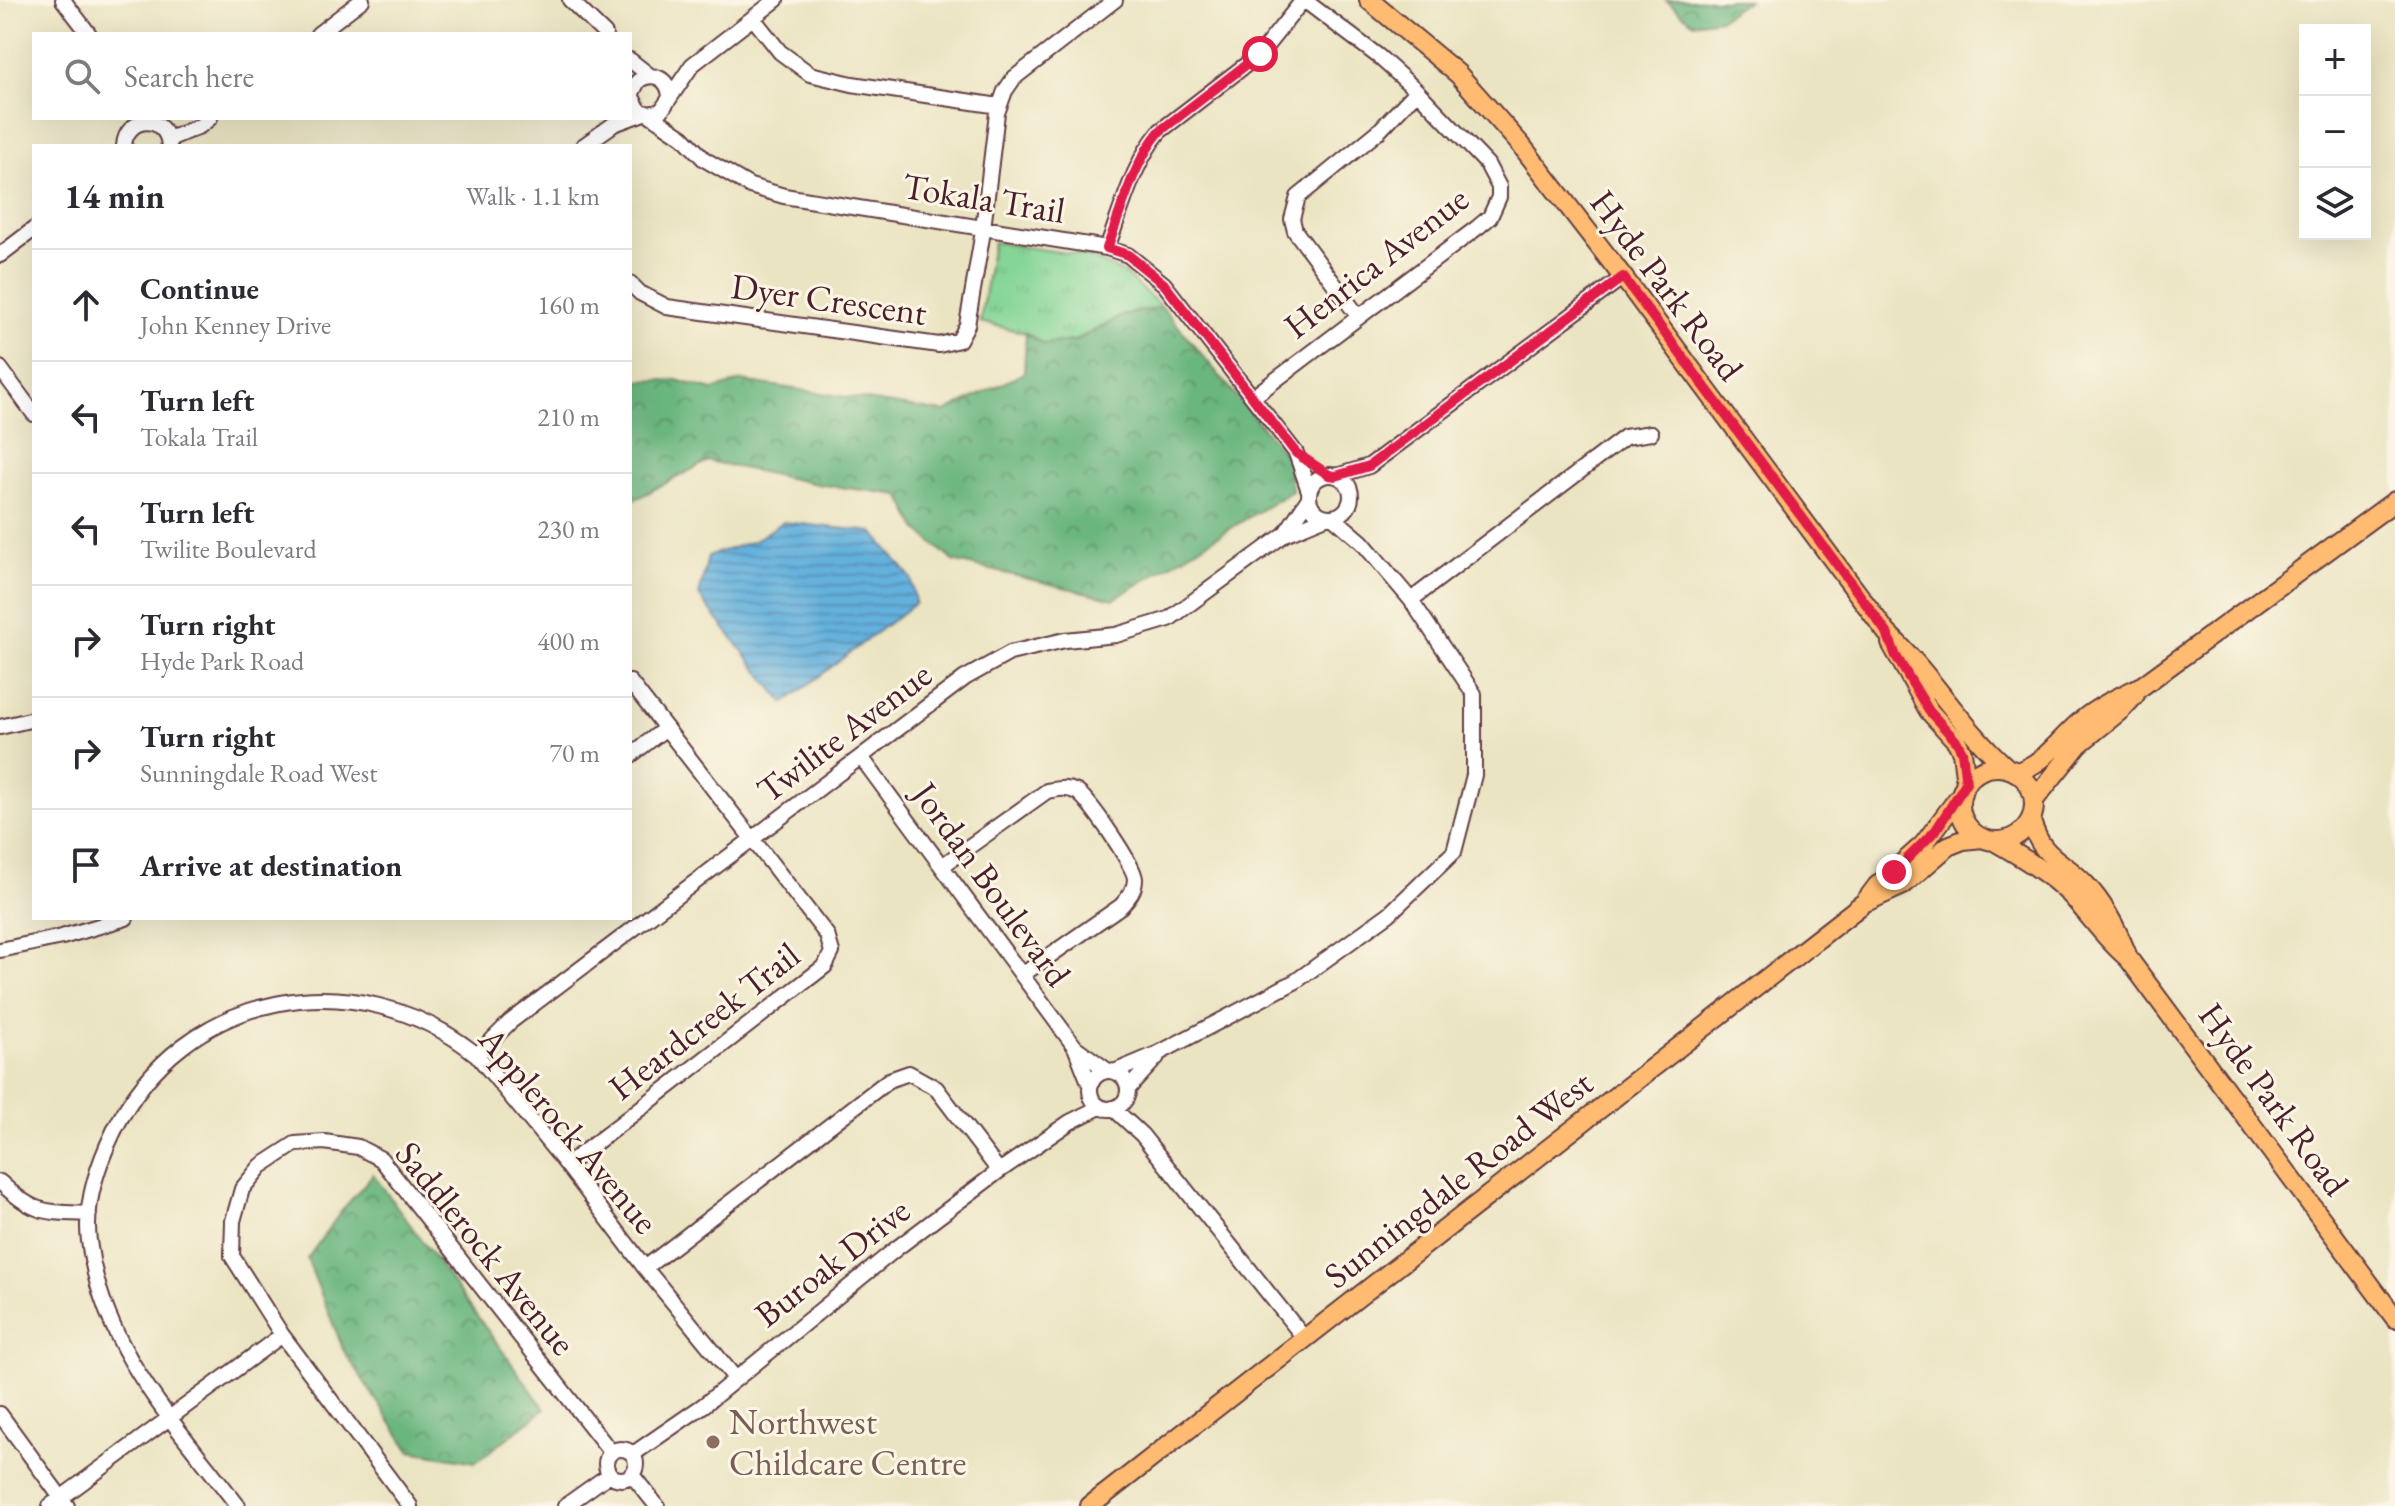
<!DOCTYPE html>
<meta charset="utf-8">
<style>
body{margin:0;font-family:"EB Garamond",serif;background:#f2f2f3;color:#2b2b33}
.controls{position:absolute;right:24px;top:24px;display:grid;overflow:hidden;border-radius:0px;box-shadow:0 8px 32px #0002}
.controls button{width:72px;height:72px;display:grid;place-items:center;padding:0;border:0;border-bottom:2px solid #e1e1e2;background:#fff;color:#2b2b33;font:40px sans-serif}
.stop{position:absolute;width:24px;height:24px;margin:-18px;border:6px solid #e11d48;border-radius:50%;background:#fff}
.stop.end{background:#e11d48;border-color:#fff;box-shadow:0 2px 8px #0008}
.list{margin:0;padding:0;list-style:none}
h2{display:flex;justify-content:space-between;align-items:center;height:104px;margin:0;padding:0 32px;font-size:34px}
h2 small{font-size:26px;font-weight:400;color:#7c7c81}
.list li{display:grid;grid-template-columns:52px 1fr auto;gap:24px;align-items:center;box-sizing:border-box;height:112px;padding:0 32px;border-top:2px solid #e1e1e2}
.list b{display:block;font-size:30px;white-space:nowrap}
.list p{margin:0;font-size:26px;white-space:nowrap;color:#7c7c81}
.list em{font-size:26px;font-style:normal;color:#7c7c81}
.icon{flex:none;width:44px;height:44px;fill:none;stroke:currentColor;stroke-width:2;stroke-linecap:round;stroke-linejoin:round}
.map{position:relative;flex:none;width:2395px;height:1506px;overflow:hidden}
.search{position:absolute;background:#fff;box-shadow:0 8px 32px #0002;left:32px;top:32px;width:600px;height:88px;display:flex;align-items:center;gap:20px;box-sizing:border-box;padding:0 28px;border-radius:0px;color:#7c7c81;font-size:30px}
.panel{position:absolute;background:#fff;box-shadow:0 8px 32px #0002;left:32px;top:144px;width:600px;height:776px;border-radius:0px}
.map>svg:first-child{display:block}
.grass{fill:url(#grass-tufts);stroke:#677a60;stroke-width:2}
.forest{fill:url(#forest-crowns);stroke:#5a6a55;stroke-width:2}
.water{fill:url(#water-rules);stroke:#576884;stroke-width:2}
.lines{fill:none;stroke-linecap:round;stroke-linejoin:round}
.minor-casing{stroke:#623d42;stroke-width:18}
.major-casing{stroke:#623d42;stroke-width:22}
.minor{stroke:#fff;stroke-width:14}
.major{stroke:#febb71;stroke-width:18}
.route{stroke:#e11d48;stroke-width:10}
.education-dot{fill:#8d6e63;stroke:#fcf5e5;stroke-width:3}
.labels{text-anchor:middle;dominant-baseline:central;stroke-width:6;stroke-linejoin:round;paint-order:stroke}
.street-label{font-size:36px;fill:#4a1f2b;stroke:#fcf5e5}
.education-label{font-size:36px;fill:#785e54;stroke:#fcf5e5;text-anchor:start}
</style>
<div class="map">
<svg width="2395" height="1506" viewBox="0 0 2395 1506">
<defs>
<pattern id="grass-tufts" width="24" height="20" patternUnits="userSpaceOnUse" patternTransform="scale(2)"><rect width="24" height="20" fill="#84d596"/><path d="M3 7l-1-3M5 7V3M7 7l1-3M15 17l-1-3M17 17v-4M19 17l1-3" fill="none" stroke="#74b681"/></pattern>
<pattern id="forest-crowns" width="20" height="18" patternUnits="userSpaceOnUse" patternTransform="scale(2)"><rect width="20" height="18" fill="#6bb67f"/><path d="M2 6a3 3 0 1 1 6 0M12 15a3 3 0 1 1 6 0" fill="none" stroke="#5a9368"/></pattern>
<pattern id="water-rules" width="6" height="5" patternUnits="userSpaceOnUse" patternTransform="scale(2)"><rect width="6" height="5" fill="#64b1dd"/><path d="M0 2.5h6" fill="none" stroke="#548fb3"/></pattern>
</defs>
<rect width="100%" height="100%" fill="#fcf5e5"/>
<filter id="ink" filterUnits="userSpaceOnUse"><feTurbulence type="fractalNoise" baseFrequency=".0125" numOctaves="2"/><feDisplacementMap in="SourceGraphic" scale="16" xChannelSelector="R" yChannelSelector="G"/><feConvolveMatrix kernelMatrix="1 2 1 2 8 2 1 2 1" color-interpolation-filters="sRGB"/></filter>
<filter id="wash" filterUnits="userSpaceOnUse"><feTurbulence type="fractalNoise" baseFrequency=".006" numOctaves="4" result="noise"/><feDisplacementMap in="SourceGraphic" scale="32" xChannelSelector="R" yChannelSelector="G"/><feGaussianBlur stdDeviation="1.8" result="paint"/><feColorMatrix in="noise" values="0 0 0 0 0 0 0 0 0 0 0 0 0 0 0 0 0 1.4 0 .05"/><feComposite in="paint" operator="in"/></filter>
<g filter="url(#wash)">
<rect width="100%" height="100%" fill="#ebe4c2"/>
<path class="grass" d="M993,242L1087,256L1125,274L1162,307L1124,315L1075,341L1043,344L1026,333L980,322Z"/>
<path class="forest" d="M1666,0H1748L1720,19L1693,23Z
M1162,307L1289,459L1292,491L1114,599L953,561L917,529L900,495L817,484L708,461L630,502V381L676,380L713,390L742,381L945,412L1024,373L1026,333L1043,344L1075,341L1124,315Z
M373,1174L545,1409L476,1462L410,1451L344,1351L307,1259L343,1209Z"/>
<path class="water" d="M783,522L873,532L911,578L915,603L784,703L699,596L708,556L754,541Z"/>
</g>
<g filter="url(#ink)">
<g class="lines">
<defs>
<path id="minor" d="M63,0L89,34
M570,0L605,34
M753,18L780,52L810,74L852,84L999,106
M318,34L362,0
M630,60L649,75
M670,96C668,78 653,71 638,81L631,95L639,110L649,114L661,111L692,65L776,0
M649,114L683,137L704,159L750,186L784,196L1107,248L1128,255L1164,284L1296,453L1309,491
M169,139L200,126L210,118
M124,146C126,115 167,114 169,146
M583,146L614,124L644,113
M1107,248C1122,209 1133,163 1160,131L1260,54L1303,0
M0,255L34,229
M630,283L640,293L667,307L939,345L959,340L967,325L982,237L997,113L1005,91L1014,78L1115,0
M1358,316L1295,231L1292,219L1298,197L1379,131L1417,91
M0,368L34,414
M1253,397L1478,227L1490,217L1499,197V187L1487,164L1417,91L1378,56L1304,0
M1309 496a21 21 0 1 1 42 0a21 21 0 1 1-42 0Z
M1336,476L1369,466L1623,277
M1285,534L1309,498
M1411,600L1625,437L1651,433
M0,727L34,719
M630,756L666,728
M861,757L1075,1047L1090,1085
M942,866L1047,791C1059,789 1066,787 1077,792C1088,798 1135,866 1135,879C1135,891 1128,898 1121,906L1022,975
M0,950L62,937L126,918
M1075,1047L1108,1071
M477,1055L510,1022L965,678L1010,653L1065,640L1116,635L1169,619L1285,534L1326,517
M1090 1090a19 19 0 1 1 38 0a19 19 0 1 1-38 0Z
M1114,1072L1159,1053L1296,981L1389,914L1454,852L1474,775V694L1411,600L1362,542L1333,517
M1128,1089L1157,1057
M1113,1108L1142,1135L1305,1339
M567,1165L825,966L832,952L827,935L630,682
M0,1182C34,1214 43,1212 89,1214
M645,1268L889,1080L909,1073L936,1088L999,1171
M0,1414L67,1506
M606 1464a15 15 0 1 1 30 0a15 15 0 1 1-30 0Z
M633,1454L704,1405L897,1248L999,1171L1070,1122L1100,1107
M632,1475L657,1506
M50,1506L282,1335
M238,1506C175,1423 102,1349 89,1241C84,1203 98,1164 114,1131C183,990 357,958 477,1055L567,1165L645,1268L735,1378
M410,1506L282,1335L232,1256L233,1221L242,1189L261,1166L295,1144L324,1142L358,1147L381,1159L611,1452
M565,1506L610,1474"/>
<path id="major" d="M1369,0L1458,74L1521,145L1623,277L1887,633C1931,674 1961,727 2006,767
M1891,643L1929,711L1957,742L1962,752L1966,783
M1960 804a37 37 0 1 1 74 0a37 37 0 1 1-74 0Z
M2016,772C2045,764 2059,739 2081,721C2099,706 2121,696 2142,686L2395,501
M2035,799L2079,744L2122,709L2135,695
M2031,821C2043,861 2061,858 2086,885C2105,905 2117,929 2127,955
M1994,841C2022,857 2049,873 2072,896C2091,917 2106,940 2128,958L2395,1318
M1868,901L1903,885L1948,846L1963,840L1983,838
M1090,1506L1865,902L1877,886L1923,845L1962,793"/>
</defs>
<use href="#minor" class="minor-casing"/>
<use href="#major" class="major-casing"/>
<use href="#minor" class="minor"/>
<use href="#major" class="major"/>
</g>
</g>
<g class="lines" filter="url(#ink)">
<path class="route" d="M1260,54L1160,131C1133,163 1122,209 1107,248L1128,255L1164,284L1296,453L1329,475L1336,476L1369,466L1623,277L1856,590L1887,633L1896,656L1929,711L1957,742L1962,752L1966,783L1936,830L1894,872"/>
</g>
<circle class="education-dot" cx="713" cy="1442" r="8"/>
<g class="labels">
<g class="street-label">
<text transform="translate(984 198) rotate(9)">Tokala Trail</text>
<text transform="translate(1376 262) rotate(-38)">Henrica Avenue</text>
<text transform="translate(1667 285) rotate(53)">Hyde Park Road</text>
<text transform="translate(829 299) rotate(8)">Dyer Crescent</text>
<text transform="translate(844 732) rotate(-37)">Twilite Avenue</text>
<text transform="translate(992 884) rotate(54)">Jordan Boulevard</text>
<text transform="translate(704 1021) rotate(-38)">Heardcreek Trail</text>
<text transform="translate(2274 1099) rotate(54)">Hyde Park Road</text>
<text transform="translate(569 1130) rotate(50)">Applerock Avenue</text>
<text transform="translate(1458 1179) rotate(-38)">Sunningdale Road West</text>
<text transform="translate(486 1248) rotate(51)">Saddlerock Avenue</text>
<text transform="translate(832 1262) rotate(-38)">Buroak Drive</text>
</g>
<g class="education-label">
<text x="729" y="1421">Northwest<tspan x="729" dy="41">Childcare Centre</tspan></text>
</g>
</g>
</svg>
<div class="controls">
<button>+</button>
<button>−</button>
<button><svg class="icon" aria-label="layers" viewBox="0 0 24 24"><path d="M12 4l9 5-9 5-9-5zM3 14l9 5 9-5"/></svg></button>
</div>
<div class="stop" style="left:1260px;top:54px"></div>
<div class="stop end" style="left:1894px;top:872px"></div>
<div class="search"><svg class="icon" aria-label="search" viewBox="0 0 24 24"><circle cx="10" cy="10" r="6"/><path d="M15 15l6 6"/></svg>Search here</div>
<section class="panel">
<h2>14 min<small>Walk · 1.1 km</small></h2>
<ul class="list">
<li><svg class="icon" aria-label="ahead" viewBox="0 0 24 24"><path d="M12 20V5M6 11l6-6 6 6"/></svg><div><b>Continue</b><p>John Kenney Drive</p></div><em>160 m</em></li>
<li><svg class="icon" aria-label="left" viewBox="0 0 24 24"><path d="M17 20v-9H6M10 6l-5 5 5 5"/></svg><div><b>Turn left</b><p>Tokala Trail</p></div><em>210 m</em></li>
<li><svg class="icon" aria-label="left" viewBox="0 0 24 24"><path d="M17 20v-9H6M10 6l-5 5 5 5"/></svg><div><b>Turn left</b><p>Twilite Boulevard</p></div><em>230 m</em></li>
<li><svg class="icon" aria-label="right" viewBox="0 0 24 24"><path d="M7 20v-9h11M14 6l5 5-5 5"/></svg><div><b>Turn right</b><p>Hyde Park Road</p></div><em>400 m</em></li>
<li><svg class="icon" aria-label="right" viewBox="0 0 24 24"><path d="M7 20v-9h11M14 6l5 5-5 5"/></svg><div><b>Turn right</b><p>Sunningdale Road West</p></div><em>70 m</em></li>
<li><svg class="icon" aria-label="arrive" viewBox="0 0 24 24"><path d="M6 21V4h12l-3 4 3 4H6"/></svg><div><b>Arrive at destination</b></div></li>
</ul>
</section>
</div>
